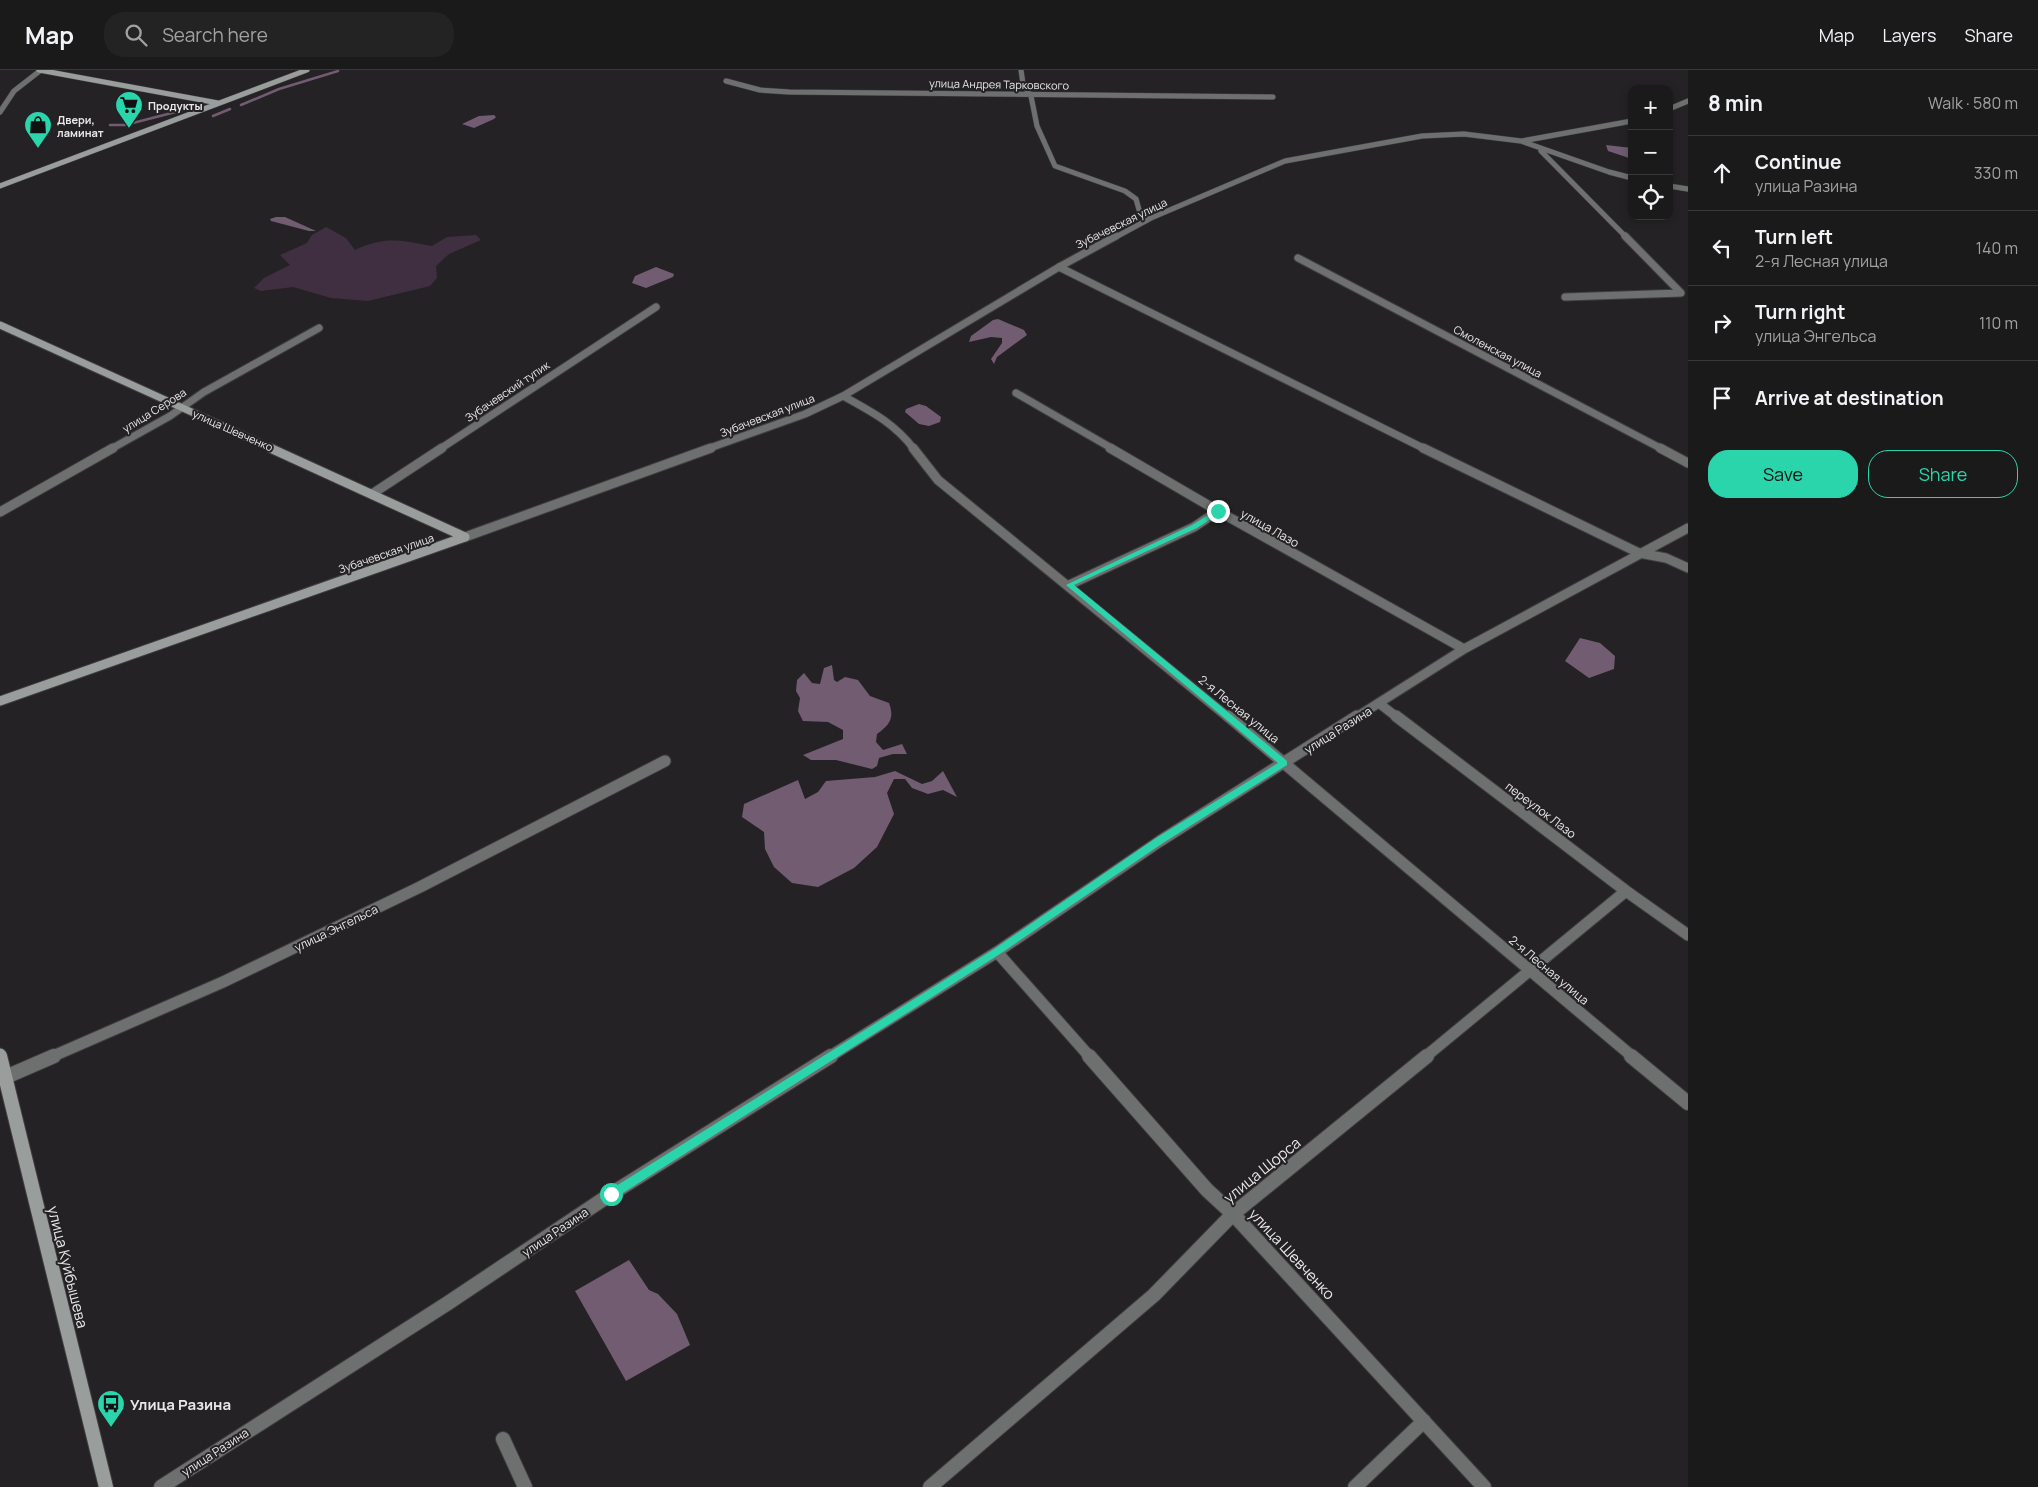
<!DOCTYPE html>
<meta charset="utf-8">
<style>
body{margin:0;font-family:Manrope,sans-serif;background:#242324;color:#f1f3f6}
.controls{position:absolute;right:15px;top:15px;display:grid;overflow:hidden;border-radius:10px;box-shadow:0 2px 8px #0003}
.controls button{width:45px;height:45px;display:grid;place-items:center;padding:0;border:0;border-bottom:1px solid #39383a;background:#1b1a1b;color:#f1f3f6;font:25px sans-serif}
.stop{position:absolute;width:15px;height:15px;margin:-11px;border:4px solid #2bd5ac;border-radius:50%;background:#fff}
.stop.end{background:#2bd5ac;border-color:#fff;box-shadow:0 1px 5px #0008}
.list{margin:0;padding:0;list-style:none}
h2{display:flex;justify-content:space-between;align-items:center;height:65px;margin:0;padding:0 20px;font-size:21px}
h2 small{font-size:16px;font-weight:400;color:#a0a1a3}
.list li{display:grid;grid-template-columns:32px 1fr auto;gap:15px;align-items:center;box-sizing:border-box;height:75px;padding:0 20px;border-top:1px solid #39383a}
.list b{display:block;font-size:19px;white-space:nowrap}
.list p{margin:0;font-size:16px;white-space:nowrap;color:#a0a1a3}
.list em{font-size:16px;font-style:normal;color:#a0a1a3}
.actions{display:flex;gap:10px;padding:15px 20px}
.actions a{flex:1;padding:11px 0;border:1px solid #2bd5ac;border-radius:20px;text-align:center;font-size:18px;color:#2bd5ac}
.actions .main{background:#2bd5ac;color:#111}
.icon{flex:none;width:28px;height:28px;fill:none;stroke:currentColor;stroke-width:2;stroke-linecap:round;stroke-linejoin:round}
.map{position:relative;flex:none;width:1688px;height:1417px;overflow:hidden}
header{display:flex;align-items:center;gap:30px;box-sizing:border-box;height:70px;padding:0 25px;background:#1b1a1b;border-bottom:1px solid #39383a}
header strong{font-size:24px}
nav{display:flex;gap:28px;margin-inline-start:auto;font-size:18px}
.search{width:350px;height:45px;background:#242324;display:flex;align-items:center;gap:12px;box-sizing:border-box;padding:0 18px;border-radius:20px;color:#a0a1a3;font-size:19px}
main{display:flex}
aside{flex:1;background:#1b1a1b}
.map>svg:first-child{display:block}
.green{fill:#402f41}
.water{fill:#715c72}
.lines{fill:none;stroke-linecap:round;stroke-linejoin:round}
.stream{stroke:#715c72;stroke-width:2.5}
.street-far4-casing{stroke:#403e40;stroke-width:6}
.street-far3-casing{stroke:#403e40;stroke-width:9}
.street-far2-casing{stroke:#403e40;stroke-width:11}
.street-far1-casing{stroke:#403e40;stroke-width:13}
.street-casing{stroke:#403e40;stroke-width:16}
.secondary-far4-casing{stroke:#403e40;stroke-width:6}
.secondary-far3-casing{stroke:#403e40;stroke-width:9}
.secondary-far2-casing{stroke:#403e40;stroke-width:11}
.secondary-far1-casing{stroke:#403e40;stroke-width:13}
.secondary-casing{stroke:#403e40;stroke-width:16}
.street-far4{stroke:#6e706f;stroke-width:5}
.street-far3{stroke:#6e706f;stroke-width:7}
.street-far2{stroke:#6e706f;stroke-width:9}
.street-far1{stroke:#6e706f;stroke-width:11}
.street{stroke:#6e706f;stroke-width:14}
.secondary-far4{stroke:#999d9b;stroke-width:5}
.secondary-far3{stroke:#999d9b;stroke-width:7}
.secondary-far2{stroke:#999d9b;stroke-width:9}
.secondary-far1{stroke:#999d9b;stroke-width:11}
.secondary{stroke:#999d9b;stroke-width:14}
.route{fill:#2bd5ac}
.labels{text-anchor:middle;dominant-baseline:central;stroke-width:4;stroke-linejoin:round;paint-order:stroke}
.far-street-label{font-size:11px;fill:#e9e8e9;stroke:#242224}
.far-poi-label{font-size:11px;font-weight:bold;fill:#e9e8e9;stroke:#242224;text-anchor:start}
.street-label{font-size:12px;fill:#e9e8e9;stroke:#242224}
.near-street-label{font-size:15px;fill:#e9e8e9;stroke:#242224}
.near-poi-label{font-size:15px;font-weight:bold;fill:#e9e8e9;stroke:#242224;text-anchor:start}
</style>
<header>
<strong>Map</strong>
<div class="search"><svg class="icon" aria-label="search" viewBox="0 0 24 24"><circle cx="10" cy="10" r="6"/><path d="M15 15l6 6"/></svg>Search here</div>
<nav><a>Map</a><a>Layers</a><a>Share</a></nav>
</header>
<main>
<div class="map">
<svg width="1688" height="1417" viewBox="0 0 1688 1417">
<rect width="100%" height="100%" fill="#242224"/>
<path class="green" d="M326,157L346,168L355,180C384,166 401,170 432,176L447,167L476,165L481,170L449,184L436,196L437,208L430,216L368,231L331,228L293,217L261,221L254,218L264,208L290,195L280,185L307,173L312,165Z"/>
<path class="water" d="M494,45L496,47L494,49L474,58L462,54L479,46Z
M1606,75L1632,78V89L1608,81Z
M276,147H285L316,161H309L271,151L270,149Z
M656,197L674,204L673,207L646,218L632,213L635,206Z
M998,249L1024,260L1027,265L997,287L994,294L991,289L1002,273V268L991,267L969,272L971,266L993,250Z
M919,334L926,336L941,347L940,352L929,356L919,354L905,342L906,339Z
M1580,568L1600,573L1615,586L1614,599L1589,608L1565,591Z
M832,595L834,610L837,612L845,607L858,610L870,626L889,633C895,649 889,655 877,664L876,672L883,680L902,674L907,684H893L879,688L877,696L872,699L836,690H811L803,685L843,669V660L828,652L803,651L798,641L800,628L796,621L797,610L804,603L812,613L820,614L824,598Z
M895,701L922,714L932,711L943,701L957,727L943,720L928,724L912,718L905,709H894L887,723L894,744L877,777L854,798L818,817L792,813L774,797L765,779L764,762L742,747L744,734L798,710L805,729L818,722L826,711L875,707Z
M629,1190L649,1220L658,1224L677,1244L690,1275L626,1311L575,1221Z"/>
<g class="lines">
<path class="stream" d="M241,35L279,19L338,1
M213,46L230,39
M110,55H125L195,37"/>
<defs>
<path id="street-far4" d="M1021,0L1023,14L1031,26L1037,56L1055,96L1125,121L1136,129L1140,143L1151,148
M726,11L760,20L789,22L1273,27
M1669,39L1688,31
M0,42L14,21L41,0
M1522,71L1632,51
M1541,81L1627,168
M1669,116L1688,119
M1114,168L1151,148L1285,91L1422,66L1464,64L1521,71L1609,102L1632,108"/>
<path id="street-far3" d="M1298,188L1662,379
M1059,197L1425,379
M1565,227L1681,223L1625,166
M1016,323L1113,379
M843,326C872,342 894,353 914,379
M111,379L170,346L204,322L319,258
M440,379L656,237
M707,379L805,344L843,326L1059,197L1116,166"/>
<path id="street-far2" d="M913,378L938,410L1229,648
M1110,378L1218,441L1464,579
M1423,378L1639,483L1666,488L1688,498
M1660,378L1688,393
M372,424L442,378
M0,442L113,378
M465,467L711,378
M1069,515L1194,457L1218,441
M1380,634L1398,648
M1355,648L1464,579L1688,458"/>
<path id="street-far1" d="M1228,646L1633,987
M1396,646L1626,821L1688,865
M997,882L1090,987
M51,987L223,912L420,817L665,691
M829,987L997,882L1160,771L1357,646
M1425,987L1626,821"/>
<path id="street" d="M1089,986L1207,1120L1233,1144L1484,1417
M1631,986L1688,1033
M1,1009L54,986
M503,1369L525,1417
M161,1417L448,1233L611,1124L831,986
M930,1417L1154,1225L1233,1144L1427,986
M1355,1417L1424,1351"/>
<path id="secondary-far4" d="M39,0L218,33
M0,116L307,0"/>
<path id="secondary-far3" d="M0,255L273,379"/>
<path id="secondary-far2" d="M270,378L465,467
M0,631L465,467"/>
<path id="secondary-far1" d="M0,984L1,987"/>
<path id="secondary" d="M0,986L106,1417"/>
</defs>
<use href="#street-far4" class="street-far4-casing"/>
<use href="#street-far3" class="street-far3-casing"/>
<use href="#street-far2" class="street-far2-casing"/>
<use href="#street-far1" class="street-far1-casing"/>
<use href="#street" class="street-casing"/>
<use href="#secondary-far4" class="secondary-far4-casing"/>
<use href="#secondary-far3" class="secondary-far3-casing"/>
<use href="#secondary-far2" class="secondary-far2-casing"/>
<use href="#secondary-far1" class="secondary-far1-casing"/>
<use href="#secondary" class="secondary-casing"/>
<use href="#street-far4" class="street-far4"/>
<use href="#street-far3" class="street-far3"/>
<use href="#street-far2" class="street-far2"/>
<use href="#street-far1" class="street-far1"/>
<use href="#street" class="street"/>
<use href="#secondary-far4" class="secondary-far4"/>
<use href="#secondary-far3" class="secondary-far3"/>
<use href="#secondary-far2" class="secondary-far2"/>
<use href="#secondary-far1" class="secondary-far1"/>
<use href="#secondary" class="secondary"/>
</g>
<path class="route" d="M1218,439L1221,441L1220,443L1197,458L1074,515L1287,691V695L1163,773L1000,884L615,1128L611,1130L608,1128L606,1124L608,1121L994,879L1156,768L1278,693L1066,515L1192,455Z"/>
<defs>
<symbol id="supermarket-pin" viewBox="-11 -11 22 30"><path d="M0 17L-7.5 6A9.5 9.5 0 1 1 7.5 6Z" fill="#2bd5ac" stroke="#242224"/><path d="M-6-5.5h2.5l.6 2H6L4.5 2H-2.5L-4.4-4H-6ZM-1.5 3.2a1.3 1.3 0 1 0 .1 0ZM3 3.2a1.3 1.3 0 1 0 .1 0Z" fill="#111"/></symbol>
<symbol id="shop-pin" viewBox="-11 -11 22 30"><path d="M0 17L-7.5 6A9.5 9.5 0 1 1 7.5 6Z" fill="#2bd5ac" stroke="#242224"/><path d="M-5-2.5h2.3a2.7 3.5 0 0 1 5.4 0H5L5.5 6h-11ZM-1.5-2.5h3a1.5 2.3 0 0 0-3 0Z" fill="#111"/></symbol>
<symbol id="bus-pin" viewBox="-11 -11 22 30"><path d="M0 17L-7.5 6A9.5 9.5 0 1 1 7.5 6Z" fill="#2bd5ac" stroke="#242224"/><path d="M-5-6H5V4H4V6H2V4H-2V6H-4V4H-5ZM-3.5-4V0h7V-4ZM-3.5 1.2v1.5H-2V1.2ZM2 1.2v1.5H3.5V1.2Z" fill="#111"/></symbol>
</defs>
<g fill-rule="evenodd">
<use href="#supermarket-pin" x="113" y="19" width="32" height="43"/>
<use href="#shop-pin" x="22" y="39" width="32" height="43"/>
<use href="#bus-pin" x="95" y="1318" width="32" height="43"/>
</g>
<g class="labels">
<g class="far-street-label">
<text transform="translate(999 14) rotate(1)">улица Андрея Тарковского</text>
<text transform="translate(1121 153) rotate(-26)">Зубачевская улица</text>
<text transform="translate(1498 281) rotate(28)">Смоленская улица</text>
<text transform="translate(507 321) rotate(-34)">Зубачевский тупик</text>
<text transform="translate(154 340) rotate(-32)">улица Серова</text>
<text transform="translate(767 345) rotate(-21)">Зубачевская улица</text>
<text transform="translate(233 360) rotate(24)">улица Шевченко</text>
<text transform="translate(386 483) rotate(-19)">Зубачевская улица</text>
</g>
<g class="far-poi-label">
<text x="148" y="35">Продукты</text>
<text x="57" y="49">Двери,<tspan x="57" dy="13">ламинат</tspan></text>
</g>
<g class="street-label">
<text transform="translate(1270 458) rotate(29)">улица Лазо</text>
<text transform="translate(1239 639) rotate(39)">2-я Лесная улица</text>
<text transform="translate(1338 660) rotate(-32)">улица Разина</text>
<text transform="translate(1541 740) rotate(37)">переулок Лазо</text>
<text transform="translate(336 858) rotate(-26)">улица Энгельса</text>
<text transform="translate(1549 900) rotate(40)">2-я Лесная улица</text>
<text transform="translate(555 1162) rotate(-34)">улица Разина</text>
<text transform="translate(215 1382) rotate(-33)">улица Разина</text>
</g>
<g class="near-street-label">
<text transform="translate(1262 1100) rotate(-39)">улица Щорса</text>
<text transform="translate(1292 1184) rotate(47)">улица Шевченко</text>
<text transform="translate(68 1197) rotate(76)">улица Куйбышева</text>
</g>
<g class="near-poi-label">
<text x="130" y="1334">Улица Разина</text>
</g>
</g>
</svg>
<div class="controls">
<button>+</button>
<button>−</button>
<button><svg class="icon" aria-label="locate" viewBox="0 0 24 24"><circle cx="12" cy="12" r="6"/><path d="M12 2v4M12 18v4M2 12h4M18 12h4"/></svg></button>
</div>
<div class="stop" style="left:611px;top:1124px"></div>
<div class="stop end" style="left:1218px;top:441px"></div>
</div>
<aside>
<h2>8 min<small>Walk · 580 m</small></h2>
<ul class="list">
<li><svg class="icon" aria-label="ahead" viewBox="0 0 24 24"><path d="M12 20V5M6 11l6-6 6 6"/></svg><div><b>Continue</b><p>улица Разина</p></div><em>330 m</em></li>
<li><svg class="icon" aria-label="left" viewBox="0 0 24 24"><path d="M17 20v-9H6M10 6l-5 5 5 5"/></svg><div><b>Turn left</b><p>2-я Лесная улица</p></div><em>140 m</em></li>
<li><svg class="icon" aria-label="right" viewBox="0 0 24 24"><path d="M7 20v-9h11M14 6l5 5-5 5"/></svg><div><b>Turn right</b><p>улица Энгельса</p></div><em>110 m</em></li>
<li><svg class="icon" aria-label="arrive" viewBox="0 0 24 24"><path d="M6 21V4h12l-3 4 3 4H6"/></svg><div><b>Arrive at destination</b></div></li>
</ul>
<div class="actions"><a class="main">Save</a><a>Share</a></div>
</aside>
</main>
